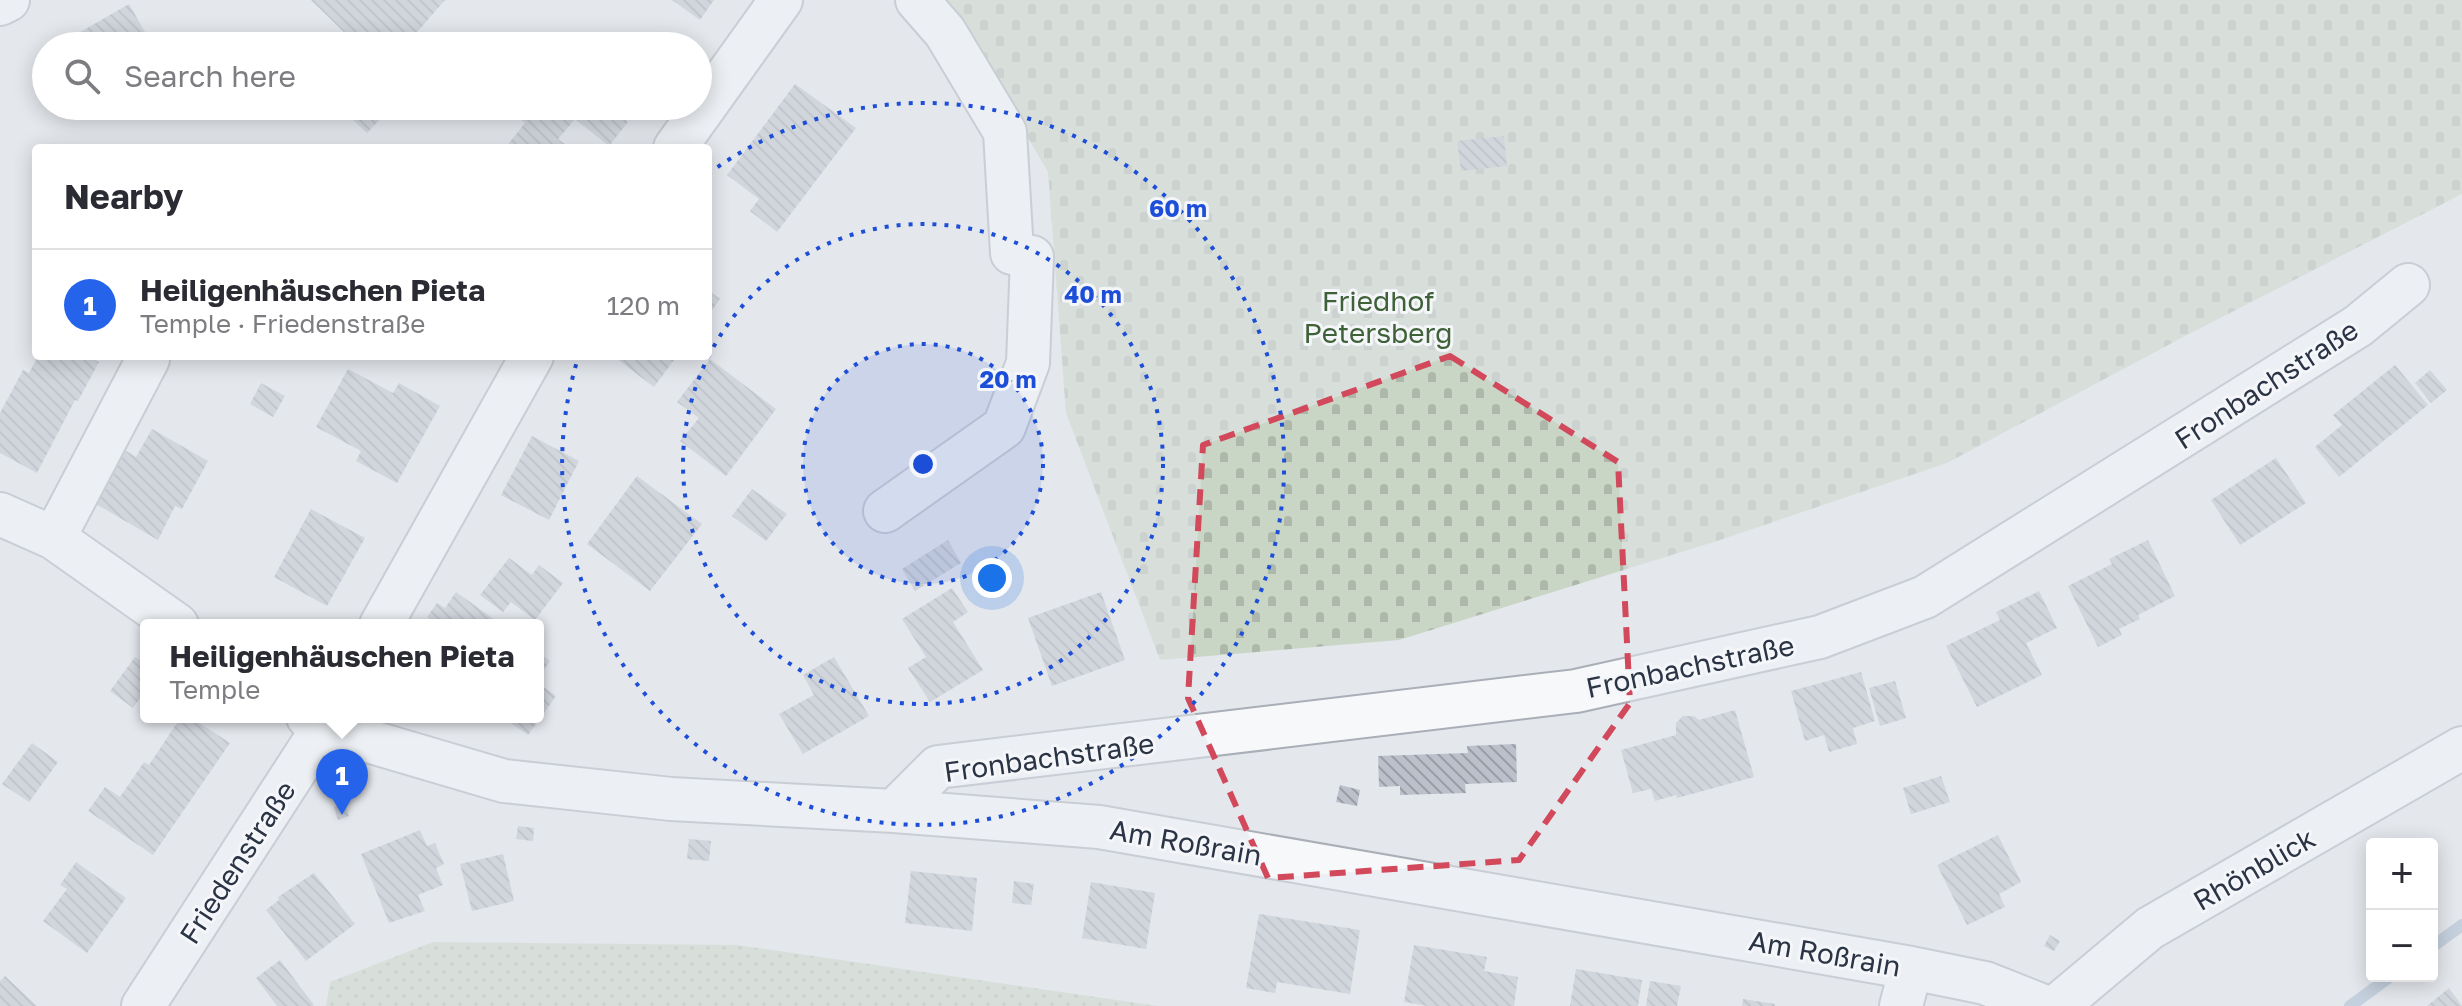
<!DOCTYPE html>
<meta charset="utf-8">
<style>
body{margin:0;font-family:"Golos Text",sans-serif;background:#f7f7f7;color:#2b2b33}
.controls{position:absolute;right:24px;bottom:24px;display:grid;overflow:hidden;border-radius:8px;box-shadow:0 4px 20px #0003}
.controls button{width:72px;height:72px;display:grid;place-items:center;padding:0;border:0;border-bottom:2px solid #e1e1e2;background:#fff;color:#2b2b33;font:40px sans-serif}
.you{position:absolute;left:992px;top:578px;width:28px;height:28px;margin:-20px;border:6px solid #fff;border-radius:50%;background:#1a73e8;box-shadow:0 0 0 12px #1a73e833}
.badge{display:grid;place-items:center;width:52px;height:52px;border-radius:50%;background:#2563eb;color:#fff;font-size:26px;font-weight:700}
.pin{position:absolute;translate:-50% -66px;filter:drop-shadow(0 2px 4px #0008)}
.pin::after{content:'';position:absolute;top:42px;width:28px;height:24px;background:inherit;clip-path:polygon(0 0,100% 0,50% 100%)}
.popup{position:absolute;left:140px;top:619px;width:404px;height:104px;box-sizing:border-box;display:grid;place-content:center;border-radius:8px;background:#fff;filter:drop-shadow(0 2px 6px #0005);font-size:26px;white-space:nowrap;color:#7c7c81}
.popup b{font-size:30px;color:#2b2b33}
.popup::after{content:'';position:absolute;left:50%;top:100%;margin-left:-16px;border:16px solid transparent;border-top-color:#fff}
.list{margin:0;padding:0;list-style:none}
h2{display:flex;justify-content:space-between;align-items:center;height:104px;margin:0;padding:0 32px;font-size:34px}
h2 small{font-size:26px;font-weight:400;color:#7c7c81}
.list li{display:grid;grid-template-columns:52px 1fr auto;gap:24px;align-items:center;box-sizing:border-box;height:112px;padding:0 32px;border-top:2px solid #e1e1e2}
.list b{display:block;font-size:30px;white-space:nowrap}
.list p{margin:0;font-size:26px;white-space:nowrap;color:#7c7c81}
.list em{font-size:26px;font-style:normal;color:#7c7c81}
.icon{flex:none;width:44px;height:44px;fill:none;stroke:currentColor;stroke-width:2;stroke-linecap:round;stroke-linejoin:round}
.map{position:relative;flex:none;width:2462px;height:1006px;overflow:hidden}
.search{position:absolute;background:#fff;box-shadow:0 4px 20px #0003;left:32px;top:32px;width:680px;height:88px;display:flex;align-items:center;gap:20px;box-sizing:border-box;padding:0 28px;border-radius:44px;color:#7c7c81;font-size:30px}
.panel{position:absolute;background:#fff;box-shadow:0 4px 20px #0003;left:32px;top:144px;width:680px;height:216px;border-radius:8px}
.map>svg:first-child{display:block}
.grass{fill:url(#grass-dots)}
.cemetery{fill:url(#cemetery-stones)}
.lines{fill:none;stroke-linecap:round;stroke-linejoin:round}
.stream{stroke:#9fb4cc;stroke-width:12}
.building{fill:url(#building-back-hatch)}
.minor-casing{stroke:#a9aeb7;stroke-width:46}
.minor{stroke:#f7f8fa;stroke-width:42}
.marked{fill:none;stroke:#d1495b;stroke-width:6;stroke-dasharray:16 10;stroke-linejoin:round}
.ring{fill:none;stroke:#1d4ed8;stroke-width:4;stroke-dasharray:4 8}
.labels{text-anchor:middle;dominant-baseline:central;stroke-width:6;stroke-linejoin:round;paint-order:stroke}
.park-label{font-size:28px;fill:#3f6138;stroke:#f4f6f9}
.street-label{font-size:28px;fill:#2b3445;stroke:#f4f6f9}
.centre{fill:#1d4ed8;stroke:#f4f6f9;stroke-width:4}
.ring-label{font-size:24px;text-anchor:middle;font-weight:bold;fill:#1d4ed8;stroke:#f4f6f9;stroke-width:6;stroke-linejoin:round;paint-order:stroke}
</style>
<div class="map">
<svg width="2462" height="1006" viewBox="0 0 2462 1006">
<defs>
<pattern id="grass-dots" width="8" height="8" patternUnits="userSpaceOnUse" patternTransform="scale(2)"><rect width="8" height="8" fill="#c9d6c5"/><path d="M2 2h.1M6 6h.1" fill="none" stroke="#adb8ab" stroke-width="1.8" stroke-linecap="round"/></pattern>
<pattern id="cemetery-stones" width="16" height="16" patternUnits="userSpaceOnUse" patternTransform="scale(2)"><rect width="16" height="16" fill="#c9d6c5"/><path d="M2 7V4a2 2 0 0 1 4 0v3zM10 15v-3a2 2 0 0 1 4 0v3z" fill="#adb8ab"/></pattern>
<pattern id="building-back-hatch" width="6" height="6" patternUnits="userSpaceOnUse" patternTransform="scale(2)"><rect width="6" height="6" fill="#bbc0ca"/><path d="M-1 5l2 2M0 0l6 6M5-1l2 2" fill="none" stroke="#989da6"/></pattern>
</defs>
<rect width="100%" height="100%" fill="#e4e7ec"/>
<path class="grass" d="M433,942L737,945L1158,1006H326L330,982Z"/>
<path class="cemetery" d="M943,0H2462V194L2187,335L1947,463L1717,541L1399,640L1160,660L1066,413L1048,172L954,11Z"/>
<g class="lines">
<path class="stream" d="M2432,947L2462,925
M2350,1006L2391,976"/>
</g>
<path class="building" d="M311,0H445L405,46H344L351,39Z
M672,0H714L700,20Z
M129,4L153,46H56Z
M795,84L856,128L777,232L750,211L759,199L727,175Z
M102,106H134L110,120Z
M338,106H393L367,133Z
M504,106H551L560,113L566,106H608L628,122L609,146L575,119L558,139L570,148H505L525,123Z
M1504,136L1507,166L1461,171L1457,141Z
M708,290L720,299L708,316Z
M38,356H86L99,362L78,401L75,400L37,473L0,453V413L23,370L29,373Z
M613,356H677L654,387Z
M710,359L776,409L726,476L680,441L699,418L677,402Z
M2395,365L2428,405L2339,477L2315,447L2342,425L2333,415Z
M348,369L393,393L399,383L440,406L397,483L356,461L361,451L316,427Z
M2430,370L2447,390L2431,403L2415,383Z
M261,383L285,396L273,417L250,404Z
M152,429L208,461L182,509L175,506L158,540L89,500L118,446L136,457Z
M532,436L579,461L549,520L501,495Z
M2276,458L2306,503L2240,545L2211,500Z
M637,476L702,524L650,591L587,544Z
M752,489L787,514L766,541L732,516Z
M311,509L365,538L327,606L274,577Z
M948,540L961,563L915,591L902,569Z
M2148,540L2175,596L2138,615L2140,619L2119,629L2122,635L2098,647L2068,586L2112,564L2109,559Z
M509,558L532,575L539,565L563,583L535,620L511,602L503,612L480,595Z
M952,588L968,612L953,622L983,670L930,702L908,668L926,657L902,619Z
M2039,591L2057,628L2026,643L2042,675L1977,707L1946,646L2000,620L1996,612Z
M456,592L502,625H434L435,623L427,617L437,603L445,608Z
M1101,592L1125,660L1052,686L1028,618Z
M538,652L550,661L538,678Z
M135,657L146,664V690L133,708L110,691Z
M834,657L869,716L803,754L779,714L814,695L803,675Z
M1861,672L1875,721L1853,728L1857,744L1829,752L1824,735L1805,741L1791,691Z
M1895,681L1906,718L1880,726L1869,688Z
M538,683L556,696L528,735L508,721L511,717H538Z
M1735,710L1754,777L1677,798L1676,795L1655,801L1651,789L1633,793L1621,750L1676,735V723L1683,716H1694L1699,720Z
M181,717H190L230,743L153,855L88,811L105,787L120,797L144,762L149,765Z
M32,743L58,762L29,802L2,784Z
M1516,744L1517,782L1465,784L1466,793L1400,795V786L1379,787L1378,756L1468,753L1467,746Z
M1941,776L1950,802L1911,814L1903,788Z
M1340,785L1360,790L1357,806L1336,802Z
M345,804L349,816L338,820L334,807Z
M518,826L534,828L533,841L516,839Z
M420,830L427,846L435,843L444,864L436,868L443,885L418,895L425,911L389,923L361,854Z
M1998,835L2021,882L1999,894L2005,907L1967,925L1937,865Z
M689,839L711,841L709,861L687,859Z
M503,854L514,901L472,911L460,864Z
M76,862L126,898L87,953L43,921L67,889L60,885Z
M911,871L977,878L972,931L905,923Z
M314,873L355,924L306,961L266,910L279,900L278,897Z
M1014,881L1034,884L1031,905L1012,903Z
M1091,882L1155,893L1146,949L1082,938Z
M1259,914L1360,930L1350,994L1277,982L1275,993L1246,988Z
M2050,935L2060,941L2054,951L2044,946Z
M1414,945L1487,957L1484,971L1518,977L1514,1006H1427L1404,1002Z
M280,960L314,1005L312,1006H277L256,978Z
M1576,969L1642,980L1638,1006H1570Z
M5,976L37,1006H0V981Z
M1650,981L1681,986L1677,1006H1646Z
M2449,988L2462,1006H2427Z
M1743,999L1775,1004V1006H1742Z"/>
<g class="lines">
<defs>
<path id="minor" d="M0,4L8,0
M675,148L781,0
M885,511L1004,427L1028,363L1032,257L1012,253L1005,132L945,32L917,0
M0,514L54,538L177,625
M54,538L148,359
M381,625L532,356
M308,717L324,728L504,781L671,799L894,811L1099,827L1911,968L1985,983L2043,1006
M894,811L938,767L1576,691L1820,637L1925,597L2358,326L2408,285
M143,1006L330,717
M1901,1006L1911,968
M2057,1006L2150,928L2462,748"/>
</defs>
<use href="#minor" class="minor-casing"/>
<use href="#minor" class="minor"/>
</g>
<path d="M0 0H2462V1006H0ZM1450,356L1618,462L1630,703L1519,860L1268,878L1188,698L1203,445Z" fill="#e4e7ec" fill-opacity=".55" fill-rule="evenodd"/>
<path class="marked" d="M1450,356L1618,462L1630,703L1519,860L1268,878L1188,698L1203,445Z"/>
<circle cx="923" cy="464" r="120" fill="#1d4ed8" fill-opacity=".12"/>
<g class="ring">
<circle cx="923" cy="464" r="120"/>
<circle cx="923" cy="464" r="240"/>
<path d="M708 174A361 361 0 1 1 578 358"/>
</g>
<g class="labels">
<g class="park-label">
<text x="1378" y="300">Friedhof<tspan x="1378" dy="32">Petersberg</tspan></text>
</g>
<g class="street-label">
<text transform="translate(2266 384) rotate(-33)">Fronbachstraße</text>
<text transform="translate(1690 666) rotate(-12)">Fronbachstraße</text>
<text transform="translate(1049 757) rotate(-8)">Fronbachstraße</text>
<text transform="translate(1186 842) rotate(10)">Am Roßrain</text>
<text transform="translate(237 862) rotate(-57)">Friedenstraße</text>
<text transform="translate(2254 869) rotate(-30)">Rhönblick</text>
<text transform="translate(1825 953) rotate(10)">Am Roßrain</text>
</g>
</g>
<circle cx="923" cy="464" r="12" class="centre"/>
<g class="ring-label">
<text x="1178" y="217">60 m</text>
<text x="1093" y="303">40 m</text>
<text x="1008" y="388">20 m</text>
</g>
</svg>
<div class="controls">
<button>+</button>
<button>−</button>
</div>
<div class="you"></div>
<div class="pin badge" style="left:342px;top:815px">1</div>
<div class="popup"><b>Heiligenhäuschen Pieta</b>Temple</div>
<div class="search"><svg class="icon" aria-label="search" viewBox="0 0 24 24"><circle cx="10" cy="10" r="6"/><path d="M15 15l6 6"/></svg>Search here</div>
<section class="panel">
<h2>Nearby<small></small></h2>
<ul class="list">
<li><span class="badge">1</span><div><b>Heiligenhäuschen Pieta</b><p>Temple · Friedenstraße</p></div><em>120 m</em></li>
</ul>
</section>
</div>
